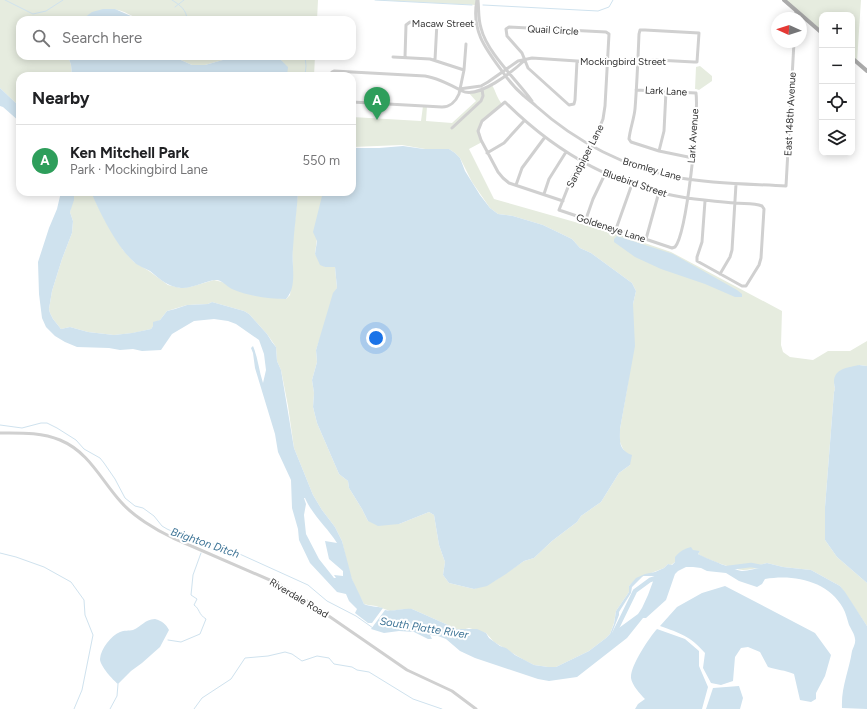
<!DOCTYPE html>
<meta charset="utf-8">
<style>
body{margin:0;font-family:Figtree,sans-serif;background:#f6f6f6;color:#202124}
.controls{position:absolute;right:12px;top:12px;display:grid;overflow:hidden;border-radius:8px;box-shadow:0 2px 10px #0003}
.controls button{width:36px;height:36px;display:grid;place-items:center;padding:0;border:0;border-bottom:1px solid #e0e0e0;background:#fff;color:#202124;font:20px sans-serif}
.compass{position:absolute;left:771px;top:12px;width:36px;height:36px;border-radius:50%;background:#fff;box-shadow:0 2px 10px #0003;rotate:273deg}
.you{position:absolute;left:376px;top:338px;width:14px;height:14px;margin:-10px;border:3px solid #fff;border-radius:50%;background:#1a73e8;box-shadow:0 0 0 6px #1a73e833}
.badge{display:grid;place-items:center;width:26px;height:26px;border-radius:50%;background:#e63946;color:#fff;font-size:13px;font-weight:700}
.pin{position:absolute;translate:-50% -33px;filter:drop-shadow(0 1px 2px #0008)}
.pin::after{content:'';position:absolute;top:21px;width:14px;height:12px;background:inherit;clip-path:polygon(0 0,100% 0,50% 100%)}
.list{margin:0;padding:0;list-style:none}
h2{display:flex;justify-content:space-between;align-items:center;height:52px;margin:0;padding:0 16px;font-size:17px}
h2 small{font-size:13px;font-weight:400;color:#757577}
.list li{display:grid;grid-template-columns:26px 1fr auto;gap:12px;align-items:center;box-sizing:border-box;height:72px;padding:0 16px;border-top:1px solid #e0e0e0}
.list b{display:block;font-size:15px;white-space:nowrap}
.list p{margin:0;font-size:13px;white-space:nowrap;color:#757577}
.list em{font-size:13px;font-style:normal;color:#757577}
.icon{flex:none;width:22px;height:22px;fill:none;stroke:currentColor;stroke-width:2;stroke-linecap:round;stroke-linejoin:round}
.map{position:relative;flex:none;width:867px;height:709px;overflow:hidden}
.search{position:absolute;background:#fff;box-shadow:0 2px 10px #0003;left:16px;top:16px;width:340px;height:44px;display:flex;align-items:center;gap:10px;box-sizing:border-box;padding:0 14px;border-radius:12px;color:#757577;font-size:15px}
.panel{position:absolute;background:#fff;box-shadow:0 2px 10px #0003;left:16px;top:72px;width:340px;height:124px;border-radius:12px}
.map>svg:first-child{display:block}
.green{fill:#e6ecdf}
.water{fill:#cfe2ee;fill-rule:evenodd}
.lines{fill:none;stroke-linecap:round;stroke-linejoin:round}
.stream{stroke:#cfe2ee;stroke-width:1}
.river{stroke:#cfe2ee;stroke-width:4.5}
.minor{stroke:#d0d0d0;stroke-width:3}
.major{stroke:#ababab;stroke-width:4}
.labels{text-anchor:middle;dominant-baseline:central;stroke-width:4;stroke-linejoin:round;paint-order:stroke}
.street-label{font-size:10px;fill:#333;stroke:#fff}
.water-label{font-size:11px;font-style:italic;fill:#3f7597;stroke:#fff}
</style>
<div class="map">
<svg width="867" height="709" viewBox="0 0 867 709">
<rect width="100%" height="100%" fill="#fff"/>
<path class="green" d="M0,0H318L317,20H140C123,11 114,5 95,13C90,15 85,16 81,20H20V56H68L71,65L72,76H20V107L0,88Z
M375,0H477L476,5Z
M784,0H861L857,62L852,58V15H822V33Z
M173,56H237L205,65H192L174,57Z
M271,56H315L314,76H287V67L279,58Z
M700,66L712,76V81L699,90L696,89H695L696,67Z
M492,85C496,92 497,98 502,104L484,118L479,128L482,142L469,149L494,199L624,236L671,252L782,311L781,345L783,352L790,357L813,360L828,351H850L867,341V366L859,365L834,384L835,389L834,392L825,507V540L837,557L867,583V626L840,586L811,570L783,567L767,563L759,565L763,566L762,568C755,568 749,570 743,570C736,570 703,558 698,554L700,551L675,559V562L671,565L668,564L664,568L636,579L629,586V592L616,611L614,623L610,634L606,638L589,651L556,667H548L534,665L524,660L494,642L486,633L469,628L462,630L457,629L412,609H404L390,611L376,606L368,605L364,604L355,587L349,572L342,541L335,527L322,510L313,495L294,448L288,406L281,370L277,361L276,347L267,334L249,314L244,311L212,302L208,304L187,305L167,311L160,320L156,322L151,329L133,333L114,335L88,332L70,327L61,329L53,319L50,313L49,309L52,291L62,259L72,233L73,221L70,212L74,192H91L106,222L123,250L134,262L149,271L168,285L181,288L190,287L214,280L222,282L252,295L286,299L290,295L293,269L292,248L298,192H323L315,254L325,267H335L337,288L316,350L317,362L312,380L314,393L313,407L317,423L339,474L348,481L349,488L362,509L368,521L399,524L429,512L434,515L439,545L445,562L443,575L449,583L474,589L496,580L524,561L534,558L552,541L577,522L581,516L601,502L619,473L630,465L626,453L623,449L620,442V429L628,383L633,321V304L636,291L632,283L591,253L580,248L572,239L543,225L513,216L498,214L490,208L472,182L460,158L455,153L449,149L431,150L402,145L352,147V117L421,121L423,106H427L426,121L452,123L476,101L468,92H473Z"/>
<path class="water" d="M103,9H115L140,20H81L92,12Z
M68,56H173L174,57L192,65H205L237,56H271L279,58L288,67L287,76H72L71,65Z
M0,88L20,107V122L3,107L0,106Z
M403,146L424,149H449L455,153L460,158L465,171L480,195L490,208L498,214L513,216L543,225L572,239L580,248L591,253L632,283L636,291L633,304L635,346L620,429C620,441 618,450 632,455L630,465L619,473L601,502L581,516L577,522L552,541L534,558L524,561L506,574L487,586L474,589L449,583L443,575L445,562L439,545L434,515L429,512L399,524L378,526L368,521L362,509L349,488L348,481L339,474L317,423L313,407L314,393L312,380L317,362L316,350L333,293L337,288L335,267H325L320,265L315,254L317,241L313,232L323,192H352V148H379Z
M61,192H74V200L70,212L73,221L72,233L62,259L52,291L49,309L50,313L53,319L61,329L70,327L88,332L114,335L132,333L151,329L153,326V322L160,320L167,311L175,309L187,305L208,304L212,302L244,311L249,314L267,334L272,342L276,347L277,361L281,370L294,448L313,495L322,510L335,527L342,541L352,579L364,604C370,607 377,606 383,608L372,623H368L355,613L357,609L349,601L346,594L337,592L310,563L299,540L298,529L292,508L291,480L278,452L275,434L255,368L253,353L251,348L253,346C258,358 259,371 263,383L266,370L264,354L259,340L236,324L228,321L214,319L194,321L172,334L161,350L142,351L133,349L120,350L109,348L77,347L65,342L55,336L46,327L42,318L39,294L38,262L49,228L57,209ZM304,498H305C313,516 327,527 337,543L325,541L329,559L343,571V576L334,575L336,578H334L319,559L306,534L304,515L306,504Z
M91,192H298C297,211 294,229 293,248C291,264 298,286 286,299C269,299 248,296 232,289C226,286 223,281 217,280C210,279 192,289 181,288C168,287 160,279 150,271C145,268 138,266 134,262C117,247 100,213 91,192Z
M617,236L673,254L737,290L742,294V297H735L705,284L661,269L635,257L614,242V239Z
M859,365L867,366V583L837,557L825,540V507L834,392L835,389C830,369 845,368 859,365Z
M691,547L693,550L700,551L698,554L700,555C708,559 735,570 742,571C749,571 755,568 762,568V566L759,565L767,563L783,567L811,570L840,586L845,592L867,626V709L842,708C841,687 849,671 852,651C853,648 856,643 855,639C855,635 851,629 849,625C847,619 846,613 843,608C828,581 794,574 765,579L762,584L757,587L739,581L726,573L707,571L701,568L693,567H686L678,571L675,574L666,600L646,618H643L627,638L577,677L549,681L538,679L475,658L460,651L446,639L438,636L430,635L432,639H428L414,632L399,631L384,633L371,629L385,610C393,612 403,608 412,609L457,629H477L486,633L489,638L500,646L506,648L515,655L534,665L548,667H556L589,651L606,638L610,634L614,624L616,611L629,592V586L636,578L645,574L655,572L664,568L668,564L672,565L675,562V557C680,551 684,549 691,547ZM643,576H655L648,595L642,608L638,614L612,633L619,615V612L631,593L632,587Z
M725,586L815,633L831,655L825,676L816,693V699L811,702L800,700L794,674C785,670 777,670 768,667L760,652L748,647L741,648L735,657L733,681L721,685L711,683L703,668L705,653C690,636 680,633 660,626L677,607L702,593Z
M155,619C162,621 166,624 169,630L160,647L142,663L131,671L118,684C113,680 100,666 100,659C101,648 111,636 120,632C124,630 129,631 133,630C142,626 144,620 155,619Z
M657,629L685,639L699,651V666L708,687L702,709H635L638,704L645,699C640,694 632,685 631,678C630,666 649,638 657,629Z
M739,686L743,698L740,709H706L713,688Z"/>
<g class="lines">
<path class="stream" d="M5,0L33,14L46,11L63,0
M172,0C180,5 187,10 187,20
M375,0L472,5
M483,5L598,11L609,7L613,0
M175,7L184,0
M305,76L306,66L305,56
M0,425L22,428L41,423H47L57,428L76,440L84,449L100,458L104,463L115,479L125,498L135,506L143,508L154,516L162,526L167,529L190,539L222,546L308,585L327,601L356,616L373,628
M206,548V543
M0,553L16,557L44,567L71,582L84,600L85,615L93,635L82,690L74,709
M168,640L181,642L200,634L206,619C198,614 200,609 194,605L197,599L191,595L193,575L201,553
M110,709L117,696L118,684
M194,709L202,698L231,679L245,658L268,656L285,652L292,654L302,661L317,656L329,658L334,664L352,667L357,670L369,672L413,699L442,709"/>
<path class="river" d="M727,568L751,565L767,568
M613,636L635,591L650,580L659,577"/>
<path class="minor" d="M477,0C471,30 485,48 502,71C508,80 516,89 524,96C528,100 532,102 536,106C576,142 626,168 680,178C715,184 751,184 786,186L794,42
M478,0C479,9 478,19 481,28C487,53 517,80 532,101
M795,18L796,11
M393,57L430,59L464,70
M405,57L406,25L410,22L470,24L476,23
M435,60L437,22
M577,61L575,100L574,104L569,105L528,68L522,53L507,36L506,29L509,27L606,32L609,34L605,106L603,119L597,134L572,177L559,210L672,248L675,247C687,233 699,115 696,93
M330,76L332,72L334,71L425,76C438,78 451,85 462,91C479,99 513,71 525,60
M459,89L481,86L488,82L518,61L532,58L607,63L634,59H638L694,62H697L699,33L645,30H640L639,34C638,59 637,84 635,109C634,119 630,129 629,139L631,142L659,151L693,158
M636,90L696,93
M352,102L442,107C450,107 456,101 459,94L464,70L466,44
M452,128L481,101L483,96L482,89
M659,151L664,131L666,91
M487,153L504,143L524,121
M516,185L522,168L545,137
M544,194L549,179L566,152
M563,201L509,183L503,178L498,172L481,140L478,131L482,121L505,102C555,152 616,187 687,198C703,200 719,202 735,203C744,204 754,203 762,206L764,209L761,258L759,265L746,286H742L697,261V257L702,242L705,201
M586,219L593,199L605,174
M616,229L632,184
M646,239L659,192
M720,274L730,257L732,250L736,184
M0,433C20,433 41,432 60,440C89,452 101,480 121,502C133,516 156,530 173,538L279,584L307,601L407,670L452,691L476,709"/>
<path class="major" d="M784,0L822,33
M852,58L867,71"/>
</g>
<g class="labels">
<g class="street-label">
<text x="443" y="23">Macaw Street</text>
<text transform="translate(553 30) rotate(3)">Quail Circle</text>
<text x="623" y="61">Mockingbird Street</text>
<text transform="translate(666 91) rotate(3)">Lark Lane</text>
<text transform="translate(790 114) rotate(-87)">East 148th Avenue</text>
<text transform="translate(693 136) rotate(-86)">Lark Avenue</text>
<text transform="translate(585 156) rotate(-63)">Sandpiper Lane</text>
<text transform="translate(652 169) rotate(16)">Bromley Lane</text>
<text transform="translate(635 183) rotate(19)">Bluebird Street</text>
<text transform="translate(611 228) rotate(18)">Goldeneye Lane</text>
<text transform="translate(299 598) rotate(31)">Riverdale Road</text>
</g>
<g class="water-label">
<text transform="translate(205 543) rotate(19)">Brighton Ditch</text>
<text transform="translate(424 628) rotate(9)">South Platte River</text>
</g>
</g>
</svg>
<div class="controls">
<button>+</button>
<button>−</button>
<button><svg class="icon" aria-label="locate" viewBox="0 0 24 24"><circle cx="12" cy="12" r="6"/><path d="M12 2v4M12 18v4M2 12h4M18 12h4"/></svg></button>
<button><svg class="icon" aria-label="layers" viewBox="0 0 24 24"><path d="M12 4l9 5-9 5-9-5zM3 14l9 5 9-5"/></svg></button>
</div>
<svg class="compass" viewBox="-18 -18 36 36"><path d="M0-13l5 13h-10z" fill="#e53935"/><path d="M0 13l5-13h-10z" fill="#757577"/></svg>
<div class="you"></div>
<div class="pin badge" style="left:377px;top:120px;background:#2e9e5b">A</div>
<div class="search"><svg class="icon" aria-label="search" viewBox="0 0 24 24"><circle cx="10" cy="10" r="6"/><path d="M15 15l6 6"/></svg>Search here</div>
<section class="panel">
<h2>Nearby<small></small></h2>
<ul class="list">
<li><span class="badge" style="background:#2e9e5b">A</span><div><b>Ken Mitchell Park</b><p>Park · Mockingbird Lane</p></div><em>550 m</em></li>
</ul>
</section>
</div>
